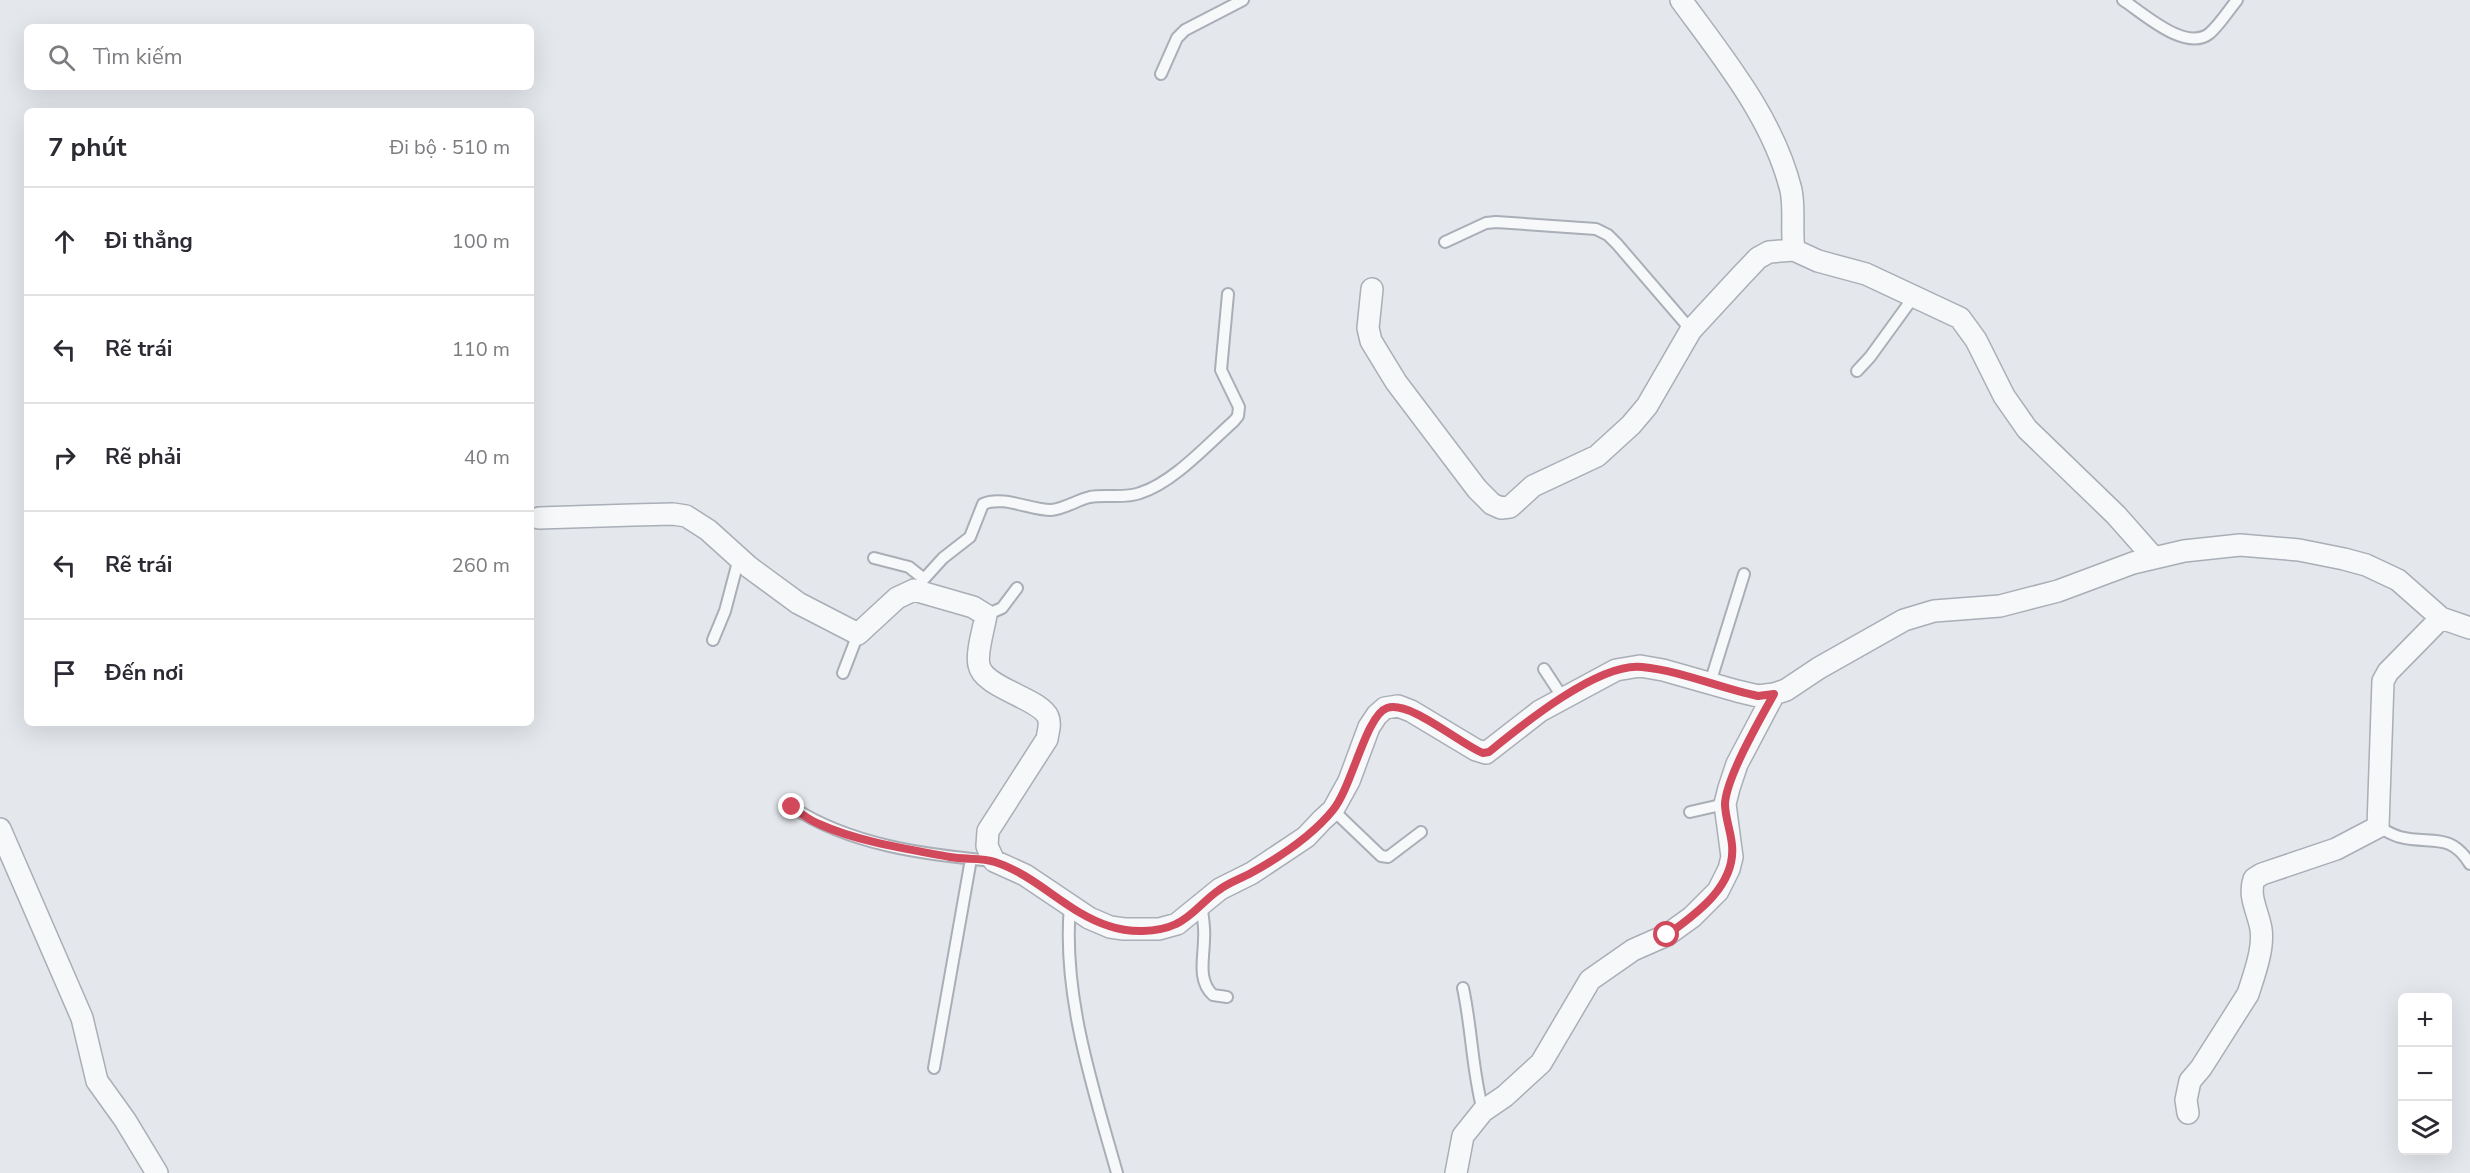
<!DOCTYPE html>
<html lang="vi">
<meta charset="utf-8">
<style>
body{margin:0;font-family:"Nunito Sans",sans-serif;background:#f7f7f7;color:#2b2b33}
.controls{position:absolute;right:18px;bottom:18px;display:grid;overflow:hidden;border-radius:9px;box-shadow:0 6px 24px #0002}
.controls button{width:54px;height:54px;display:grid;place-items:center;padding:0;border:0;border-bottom:2px solid #e1e1e2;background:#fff;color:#2b2b33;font:30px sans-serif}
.stop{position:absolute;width:18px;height:18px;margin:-14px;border:4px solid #d1495b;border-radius:50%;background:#fff}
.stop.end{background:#d1495b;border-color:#fff;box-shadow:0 2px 6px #0008}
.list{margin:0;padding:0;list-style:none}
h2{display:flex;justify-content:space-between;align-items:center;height:78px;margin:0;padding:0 24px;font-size:26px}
h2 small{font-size:20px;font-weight:400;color:#7c7c81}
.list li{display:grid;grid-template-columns:39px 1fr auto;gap:18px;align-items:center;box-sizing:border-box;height:108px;padding:0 24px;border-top:2px solid #e1e1e2}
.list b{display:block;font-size:22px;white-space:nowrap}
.list em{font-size:20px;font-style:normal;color:#7c7c81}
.icon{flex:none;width:33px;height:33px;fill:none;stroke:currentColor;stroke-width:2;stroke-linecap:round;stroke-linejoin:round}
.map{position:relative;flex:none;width:2470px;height:1173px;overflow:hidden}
.search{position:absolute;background:#fff;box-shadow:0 6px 24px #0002;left:24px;top:24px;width:510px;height:66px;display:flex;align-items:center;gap:15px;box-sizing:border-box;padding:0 21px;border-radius:9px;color:#7c7c81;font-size:22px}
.panel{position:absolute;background:#fff;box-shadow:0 6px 24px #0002;left:24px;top:108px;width:510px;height:618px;border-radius:9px}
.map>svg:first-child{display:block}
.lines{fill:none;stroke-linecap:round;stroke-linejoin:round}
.lane-casing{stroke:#a9aeb7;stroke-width:14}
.street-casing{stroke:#a9aeb7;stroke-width:24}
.lane{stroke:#f7f8fa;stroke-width:10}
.street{stroke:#f7f8fa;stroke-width:21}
.route{stroke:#d1495b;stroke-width:8}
</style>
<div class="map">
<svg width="2470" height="1173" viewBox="0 0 2470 1173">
<rect width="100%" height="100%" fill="#e4e7ec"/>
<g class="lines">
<defs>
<path id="lane" d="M2123,0C2143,13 2186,53 2210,33C2220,24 2228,11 2237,0
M1161,74L1177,38L1185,30L1243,0
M1445,242L1486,223L1496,222L1596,229L1608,235L1617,244L1691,330
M1857,371L1870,357L1915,295
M874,558L909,567L924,579
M914,590L943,558L970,537L983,504C1003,495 1030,510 1051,510C1064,509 1077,500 1090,497C1106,494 1124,499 1140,493C1173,483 1208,444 1234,421L1238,416L1239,407L1221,370L1228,294
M986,615L1002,608L1017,588
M713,640L725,611L739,558
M1544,669L1563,698
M843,673L858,634
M1710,683L1744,574
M792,807C850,845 926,855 994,861
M1333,810L1381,856L1388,857L1421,832
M1690,812L1725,804
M2378,827C2385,830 2392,835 2400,837C2430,845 2450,831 2470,864
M1201,905C1203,916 1205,928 1204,939C1204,958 1197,980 1213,995L1227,997
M1070,906C1062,995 1093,1088 1117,1173
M1463,988C1472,1029 1472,1071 1483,1111
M934,1068L971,859"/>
<path id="street" d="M1681,0C1724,59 1773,118 1791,190C1795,210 1791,230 1794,250L1818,261L1866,274L1960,318L1976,340L2004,396L2027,429L2116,515L2154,558
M1372,289L1368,328L1371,341L1396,382L1477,489L1492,504L1501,508L1510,507L1533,486L1597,456L1631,425L1647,406L1691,330L1740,277L1758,258L1769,252L1794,250
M539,518L633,515L673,514L686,516L708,530L749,567L798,603L858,634L897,598L914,590L973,607L986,615C984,628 976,653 979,665C983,688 1040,698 1048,717C1051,724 1048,732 1047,739L988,831L987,846L994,861L1025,875L1089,918L1110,927L1124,929H1159L1177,924L1220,889L1252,873L1306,837L1322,820L1333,810L1349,781L1369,727L1377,715L1385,708L1398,706L1411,711L1476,750L1486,753L1540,711L1616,670L1640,666L1663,670L1737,691L1758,696L1774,694L1786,690L1819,668L1904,620L1934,611L2000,606L2058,591L2133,563L2184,551L2240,545L2299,550L2344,559L2366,565L2398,580L2441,618L2470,628
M0,829L82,1018L97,1081L125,1120L157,1173
M2188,1113L2186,1100L2190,1081L2201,1068L2248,994C2254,975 2264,949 2261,929C2258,911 2248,897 2254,879L2262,874L2336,849L2378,827L2383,681L2388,672L2441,618
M1456,1173L1463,1136L1483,1111L1505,1096L1541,1063L1590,980L1633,950L1667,935L1692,917L1718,891L1729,869L1732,857L1725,804L1729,788L1737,764L1774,694"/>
</defs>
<use href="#lane" class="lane-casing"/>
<use href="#street" class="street-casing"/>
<use href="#lane" class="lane"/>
<use href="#street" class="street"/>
</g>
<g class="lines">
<path class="route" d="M792,807C800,813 809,820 819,824C859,842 907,849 950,857C965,860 982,857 995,862C1038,876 1067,913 1109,926C1129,933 1157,933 1176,924C1192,917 1204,900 1219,890C1228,883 1240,879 1251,873C1280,857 1312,836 1333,810C1352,787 1366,715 1387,708C1410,700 1460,744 1483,753L1489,752C1522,725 1599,662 1642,667C1682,671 1719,688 1758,696L1774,694C1760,719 1726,778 1725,804C1725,817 1731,832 1732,845C1736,886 1696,914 1667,935"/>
</g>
</svg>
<div class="controls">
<button>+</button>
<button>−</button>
<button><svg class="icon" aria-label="layers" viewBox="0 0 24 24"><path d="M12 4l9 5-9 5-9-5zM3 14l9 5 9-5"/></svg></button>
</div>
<div class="stop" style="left:1667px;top:935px"></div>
<div class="stop end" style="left:792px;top:807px"></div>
<div class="search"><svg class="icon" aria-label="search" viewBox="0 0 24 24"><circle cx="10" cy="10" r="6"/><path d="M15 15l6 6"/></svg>Tìm kiếm</div>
<section class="panel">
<h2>7 phút<small>Đi bộ · 510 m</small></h2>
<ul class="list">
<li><svg class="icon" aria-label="ahead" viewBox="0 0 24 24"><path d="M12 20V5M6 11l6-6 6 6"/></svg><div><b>Đi thẳng</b></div><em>100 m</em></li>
<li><svg class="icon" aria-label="left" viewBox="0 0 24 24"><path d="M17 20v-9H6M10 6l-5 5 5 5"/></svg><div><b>Rẽ trái</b></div><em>110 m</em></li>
<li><svg class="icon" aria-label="right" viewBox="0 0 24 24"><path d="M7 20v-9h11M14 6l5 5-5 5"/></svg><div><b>Rẽ phải</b></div><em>40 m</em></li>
<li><svg class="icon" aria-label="left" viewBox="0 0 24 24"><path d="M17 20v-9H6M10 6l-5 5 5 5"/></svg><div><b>Rẽ trái</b></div><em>260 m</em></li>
<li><svg class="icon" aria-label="arrive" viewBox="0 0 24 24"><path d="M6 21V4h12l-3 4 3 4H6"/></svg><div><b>Đến nơi</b></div></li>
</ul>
</section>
</div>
